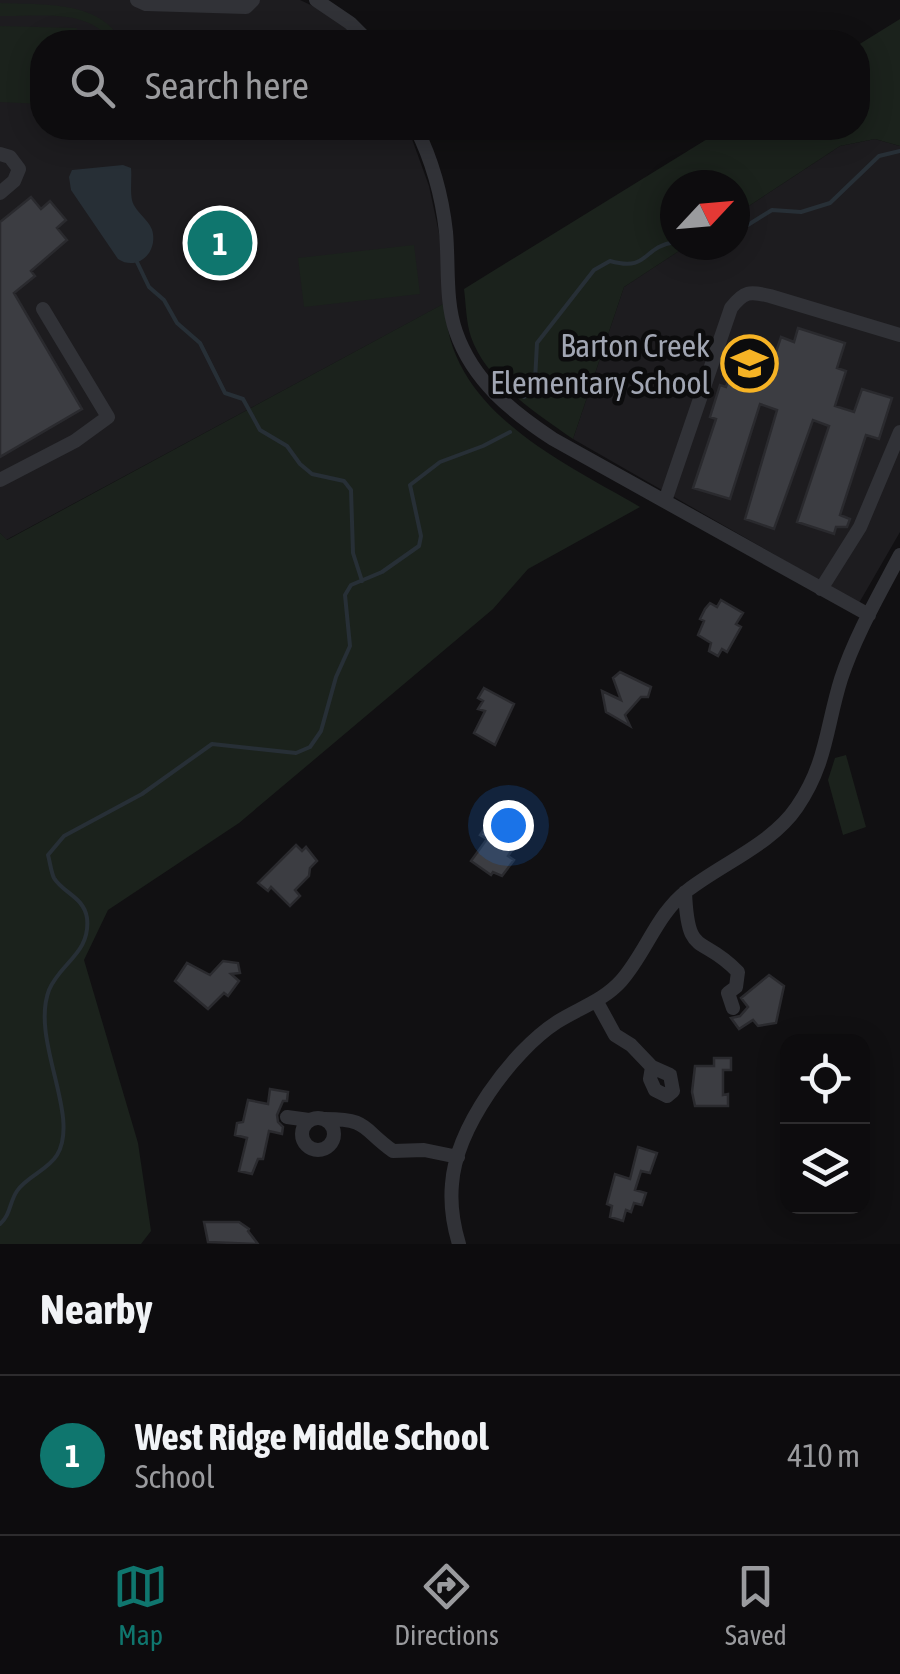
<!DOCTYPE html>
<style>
body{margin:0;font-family:"Asap Condensed",sans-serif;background:#1b1a1c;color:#f1f3f6}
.controls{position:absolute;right:30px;bottom:30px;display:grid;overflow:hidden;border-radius:20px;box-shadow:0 5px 25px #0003}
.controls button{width:90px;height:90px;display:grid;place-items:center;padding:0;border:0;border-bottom:2px solid #2d2c2e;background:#0d0c0e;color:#f1f3f6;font:50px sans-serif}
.compass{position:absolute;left:660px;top:170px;width:90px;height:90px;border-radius:50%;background:#0d0c0e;box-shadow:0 5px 25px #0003;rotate:64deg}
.you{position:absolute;left:508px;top:825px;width:35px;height:35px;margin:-25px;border:8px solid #fff;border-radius:50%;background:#1a73e8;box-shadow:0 0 0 15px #1a73e833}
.badge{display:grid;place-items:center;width:65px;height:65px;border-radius:50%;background:#0f766e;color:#fff;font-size:32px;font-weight:700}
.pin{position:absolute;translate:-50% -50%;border:5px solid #fff;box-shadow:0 2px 10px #0006}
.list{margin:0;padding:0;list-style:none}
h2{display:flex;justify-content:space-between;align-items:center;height:130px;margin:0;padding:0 40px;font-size:42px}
h2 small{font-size:32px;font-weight:400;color:#9a9b9e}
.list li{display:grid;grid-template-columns:65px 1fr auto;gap:30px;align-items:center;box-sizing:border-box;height:160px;padding:0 40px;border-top:2px solid #2d2c2e}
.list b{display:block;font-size:38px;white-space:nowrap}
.list p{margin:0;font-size:32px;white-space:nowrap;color:#9a9b9e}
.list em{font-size:32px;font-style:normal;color:#9a9b9e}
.icon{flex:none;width:55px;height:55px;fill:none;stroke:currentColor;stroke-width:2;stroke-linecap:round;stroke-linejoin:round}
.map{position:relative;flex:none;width:900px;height:1244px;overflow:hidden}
.search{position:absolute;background:#0d0c0e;box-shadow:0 5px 25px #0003;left:30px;right:30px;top:30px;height:110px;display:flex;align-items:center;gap:25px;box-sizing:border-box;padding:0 35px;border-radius:40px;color:#9a9b9e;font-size:38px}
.sheet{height:290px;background:#0d0c0e}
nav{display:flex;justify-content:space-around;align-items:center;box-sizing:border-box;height:140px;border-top:2px solid #2d2c2e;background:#0d0c0e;font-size:28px;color:#9a9b9e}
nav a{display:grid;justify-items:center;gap:5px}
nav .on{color:#0f766e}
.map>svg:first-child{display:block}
.built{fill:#1d1c1f}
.green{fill:#1b221c}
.water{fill:#272f36}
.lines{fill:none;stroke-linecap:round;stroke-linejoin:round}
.stream{stroke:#272f36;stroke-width:4}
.building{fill:#3c3d42;stroke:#2a2a2e;stroke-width:2.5}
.minor{stroke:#313237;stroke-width:14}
.labels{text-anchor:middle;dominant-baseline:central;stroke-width:9;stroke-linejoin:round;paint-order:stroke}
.poi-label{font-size:32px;fill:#a1a6b3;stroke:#0c0c0d;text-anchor:end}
</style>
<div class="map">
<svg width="900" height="1244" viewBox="0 0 900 1244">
<rect width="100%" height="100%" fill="#111012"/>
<path class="built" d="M0,0H300L332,15L362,42H42V128H408L429,186L453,299L6,540L0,533Z
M875,139L900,146V532L859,603L573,439L624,287L688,245H735V215L840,146Z"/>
<path class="green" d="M0,3C43,5 100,0 122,42H112C88,7 38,17 0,16Z
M900,19V146L875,139L840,146L735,215V185H675V245H688L624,287L573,439C537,414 486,381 471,337C466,322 466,304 464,289L725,128H858V45Z
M0,26L77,28L76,42H42V104L0,102Z
M414,245L420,294L304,307L298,258Z
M445,303C447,410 561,461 640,507L528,569L493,609L239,823L108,910L84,960L138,1143L151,1231L141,1244H0V533L7,540Z
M846,755L866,827L843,835L828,780L835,758Z"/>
<path class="water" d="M123,165L131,168C132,178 130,190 132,200C135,213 152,221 153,234C156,255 136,271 118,259L71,190L69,177L72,170Z"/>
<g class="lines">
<path class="stream" d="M735,233L772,210L801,212L830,203L879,156L900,151
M137,262L149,287L164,300L177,323L200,343L225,393L243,399L260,430L287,446L300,464L312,474L344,481L351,490L353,553L362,581
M524,397L535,381L537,343L594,270L610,261C650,272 641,247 675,242
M0,1224C11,1214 9,1203 17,1191C26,1177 48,1170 57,1155C81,1116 30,1040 49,990C60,963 91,953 87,918C84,897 63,893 54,878C51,872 50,862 48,855L64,836L142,794L212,744L296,753L310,747L321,731L336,677L350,646L345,595L351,585L382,572L419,546L421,536L410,485L440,462L483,446L510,432"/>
</g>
<path class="building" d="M31,197L41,209L50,201L66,220L57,228L67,240L31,271L35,276L14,293L82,409L0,457V222Z
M798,328L845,343L837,368L846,371L835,406L854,412L862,389L892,398L879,439L866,435L840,515L850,519L847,527H836L834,534L797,522L829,426L813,420L774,529L745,519L777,410L760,404L730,499L693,488L716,419L710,417L720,385L726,387L731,371L766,383L772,365L759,361L763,348L776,352L781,337L794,342Z
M721,600L743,613L736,624L741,627L727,652L722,649L718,656L709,651L711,643L698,635L704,621L700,619L705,609L710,603L717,607Z
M620,672L651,687L648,697H641L625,715L630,726L606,712L602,691L621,700L613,678Z
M484,688L514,704L495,745L474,733L485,711L478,709L483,701L478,698Z
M490,820L519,840L508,856L514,860L502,876L493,872L491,875L471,861L487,839L480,835Z
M296,845L302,851L306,847L317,861L310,868L309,876L295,890L300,896L290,906L271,887L268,891L258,883Z
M223,961L238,963L240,973L231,974L239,981L228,996L224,993L208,1009L175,981L187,963L210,975Z
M769,975L784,986L776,1023L758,1026L753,1020L739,1029L731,1018L740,1016L748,1007L741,998Z
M714,1058H731V1070H723V1095L728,1094V1106H695L692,1092L695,1066H714Z
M270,1089L288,1092L287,1101H283L277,1115L278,1122L283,1127L282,1134L269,1131L263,1159H258L252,1174L239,1171L247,1138L235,1135L237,1123L243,1122L248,1100L268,1104Z
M638,1147L657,1153L650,1173L641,1171L635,1190L646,1193L642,1205L634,1203L631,1212L626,1210L623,1221L610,1217L612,1206L607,1204L615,1174L630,1179Z
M204,1222H239L249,1229L248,1231L258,1244L208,1242Z"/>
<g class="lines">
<path class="minor" d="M137,0L146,4L246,7L253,0
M316,0L350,23L369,42
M416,128C432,160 442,196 446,232C449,265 445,301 456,332C473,381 512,412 553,439L869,615
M0,154L10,157L19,169L14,181L0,193
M0,480L75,441L108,417L43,309
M665,501L731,308C744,291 750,291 770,296L900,335
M821,589L860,527L900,432
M685,892C688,960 701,933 738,972L736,987L728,993L733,1008
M597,1002L615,1035L631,1045L652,1067L670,1075L673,1091L667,1096L655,1090L650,1079L652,1067
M287,1117L309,1120
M302 1134a16 16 0 1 1 32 0a16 16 0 1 1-32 0Z
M325,1119C369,1119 361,1128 393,1151L424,1150L458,1157
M459,1244C453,1224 450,1205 452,1184C456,1128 511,1052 557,1022C579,1008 603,1001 621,981C646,953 657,913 688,890C723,863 772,844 797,807C827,763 826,727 841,679C855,636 879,595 900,555"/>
</g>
<defs>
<symbol id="school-ring" viewBox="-11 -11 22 22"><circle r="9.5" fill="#0c0c0d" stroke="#f6b325" stroke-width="1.5"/><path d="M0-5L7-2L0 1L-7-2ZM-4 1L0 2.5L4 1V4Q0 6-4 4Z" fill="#f6b325"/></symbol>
</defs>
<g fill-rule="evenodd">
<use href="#school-ring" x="718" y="332" width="63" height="63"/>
</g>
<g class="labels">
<g class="poi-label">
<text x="710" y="345">Barton Creek<tspan x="710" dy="37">Elementary School</tspan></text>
</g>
</g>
</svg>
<div class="controls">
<button><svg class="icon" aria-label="locate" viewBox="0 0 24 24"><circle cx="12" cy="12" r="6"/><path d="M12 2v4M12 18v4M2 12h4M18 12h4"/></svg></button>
<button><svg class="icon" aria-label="layers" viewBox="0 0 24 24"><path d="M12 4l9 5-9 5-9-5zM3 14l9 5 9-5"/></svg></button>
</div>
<svg class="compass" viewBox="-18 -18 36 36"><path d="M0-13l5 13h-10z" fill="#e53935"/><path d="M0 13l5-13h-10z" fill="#9a9b9e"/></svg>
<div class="you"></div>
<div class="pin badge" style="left:220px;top:243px">1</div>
<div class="search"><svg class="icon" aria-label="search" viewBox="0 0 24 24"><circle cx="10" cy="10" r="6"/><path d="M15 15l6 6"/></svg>Search here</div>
</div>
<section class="sheet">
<h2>Nearby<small></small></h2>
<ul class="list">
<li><span class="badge">1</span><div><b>West Ridge Middle School</b><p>School</p></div><em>410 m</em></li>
</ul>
</section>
<nav>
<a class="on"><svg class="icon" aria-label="map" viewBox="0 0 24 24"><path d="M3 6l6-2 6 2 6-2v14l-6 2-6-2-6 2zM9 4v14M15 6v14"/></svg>Map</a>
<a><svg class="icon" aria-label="directions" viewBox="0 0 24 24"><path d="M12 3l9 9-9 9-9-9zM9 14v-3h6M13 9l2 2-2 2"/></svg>Directions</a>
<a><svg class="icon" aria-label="saved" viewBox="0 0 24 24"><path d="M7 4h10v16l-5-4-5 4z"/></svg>Saved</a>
</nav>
